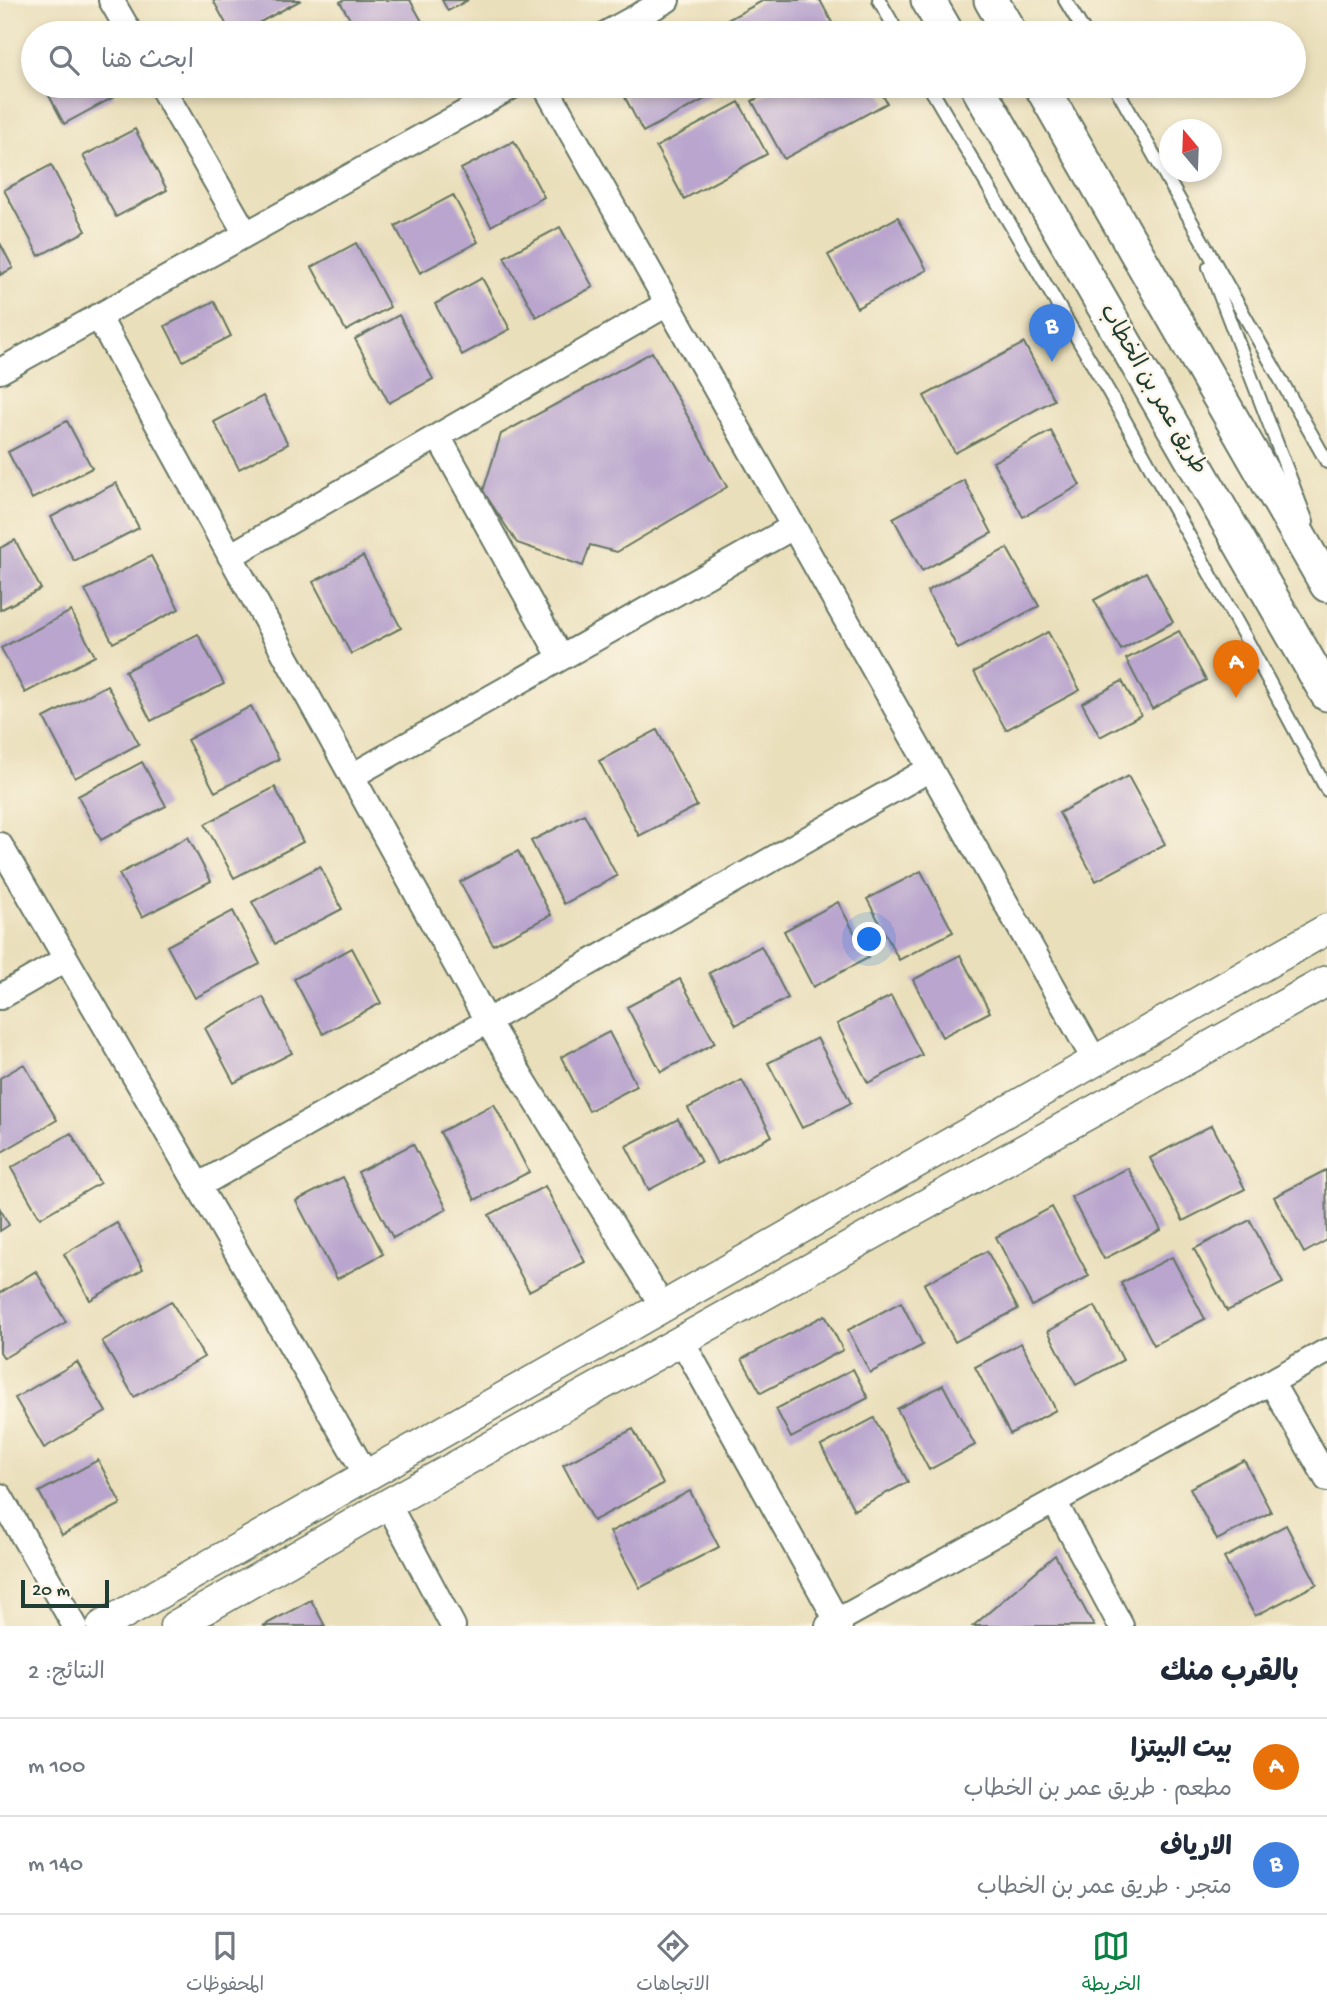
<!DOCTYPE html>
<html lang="ar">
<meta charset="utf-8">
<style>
body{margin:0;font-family:"Gochi Hand","Playpen Sans Arabic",sans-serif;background:#f2f2f3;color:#1f2937;direction:rtl}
.compass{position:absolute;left:1159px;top:119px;width:63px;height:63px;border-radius:50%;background:#fff;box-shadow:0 4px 10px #0003;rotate:341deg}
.scale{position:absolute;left:21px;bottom:18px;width:88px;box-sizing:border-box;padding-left:7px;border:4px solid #1f3d34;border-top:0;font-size:19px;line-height:24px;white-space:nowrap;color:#1f3d34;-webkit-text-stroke:5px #fcf5e5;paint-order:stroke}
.you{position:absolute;left:870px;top:940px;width:24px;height:24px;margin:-18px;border:5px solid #fff;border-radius:50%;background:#1a73e8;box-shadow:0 0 0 10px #1a73e833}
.badge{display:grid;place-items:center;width:46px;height:46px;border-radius:50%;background:#0b8043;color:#fff;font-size:23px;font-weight:700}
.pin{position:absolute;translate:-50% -58px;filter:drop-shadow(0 2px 4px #0008)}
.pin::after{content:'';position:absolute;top:37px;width:24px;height:21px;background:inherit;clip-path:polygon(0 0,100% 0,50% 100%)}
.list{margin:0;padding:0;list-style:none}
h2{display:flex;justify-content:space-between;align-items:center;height:91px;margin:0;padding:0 28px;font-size:30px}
h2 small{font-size:23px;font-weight:400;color:#747a83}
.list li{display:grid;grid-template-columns:46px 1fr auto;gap:21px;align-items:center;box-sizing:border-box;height:98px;padding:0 28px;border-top:2px solid #e0e1e3}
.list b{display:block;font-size:26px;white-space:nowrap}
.list p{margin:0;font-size:23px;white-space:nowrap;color:#747a83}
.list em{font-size:23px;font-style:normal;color:#747a83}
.icon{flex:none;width:38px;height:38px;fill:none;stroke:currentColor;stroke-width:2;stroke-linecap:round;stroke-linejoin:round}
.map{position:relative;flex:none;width:1327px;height:1626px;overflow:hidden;direction:ltr}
.search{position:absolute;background:#fff;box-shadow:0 4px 10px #0003;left:21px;right:21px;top:21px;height:77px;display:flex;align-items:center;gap:18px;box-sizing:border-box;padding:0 24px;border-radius:38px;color:#747a83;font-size:26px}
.sheet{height:287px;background:#fff}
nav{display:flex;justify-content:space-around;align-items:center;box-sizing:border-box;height:98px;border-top:2px solid #e0e1e3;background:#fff;font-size:19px;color:#747a83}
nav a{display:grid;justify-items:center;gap:4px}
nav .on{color:#0b8043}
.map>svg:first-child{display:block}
.building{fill:#b9a5ce}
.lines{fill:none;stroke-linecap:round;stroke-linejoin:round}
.service-casing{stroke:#667663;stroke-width:16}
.minor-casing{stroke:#667663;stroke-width:28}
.tertiary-casing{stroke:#667663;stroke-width:33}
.secondary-casing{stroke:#667663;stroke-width:37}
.service{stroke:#fff;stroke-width:12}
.minor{stroke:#fff;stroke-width:24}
.tertiary{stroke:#fff;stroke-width:30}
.secondary{stroke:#fff;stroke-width:33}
.labels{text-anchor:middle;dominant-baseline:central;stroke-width:5;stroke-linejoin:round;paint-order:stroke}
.street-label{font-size:23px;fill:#1f3d34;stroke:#fcf5e5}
</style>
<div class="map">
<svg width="1327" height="1626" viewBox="0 0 1327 1626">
<rect width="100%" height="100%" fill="#fcf5e5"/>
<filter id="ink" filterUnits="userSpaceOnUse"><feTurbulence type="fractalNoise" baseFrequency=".0143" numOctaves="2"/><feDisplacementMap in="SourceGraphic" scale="14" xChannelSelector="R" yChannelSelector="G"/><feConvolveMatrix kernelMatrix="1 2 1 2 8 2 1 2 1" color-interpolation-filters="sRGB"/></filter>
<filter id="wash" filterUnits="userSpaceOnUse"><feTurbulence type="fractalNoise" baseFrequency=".00686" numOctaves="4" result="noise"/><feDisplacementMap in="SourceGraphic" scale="28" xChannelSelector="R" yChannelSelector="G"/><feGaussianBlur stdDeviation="1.57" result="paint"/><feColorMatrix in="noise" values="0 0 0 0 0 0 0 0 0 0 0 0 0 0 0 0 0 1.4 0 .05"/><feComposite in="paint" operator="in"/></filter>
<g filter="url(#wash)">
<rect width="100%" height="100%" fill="#eadfbb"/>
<g id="blocks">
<path class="building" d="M213,0H301L240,33H231Z
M344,0H410L424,25L409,33H358L340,2Z
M442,0H468L448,11Z
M764,0H820L836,30L831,33H710L709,30Z
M44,86H107L114,97L64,124Z
M619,86H720L722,90L643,132Z
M780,86H878L887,103L784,159L752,101Z
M739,102L767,154L684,199L656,147Z
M135,129L167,190L116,217L83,156Z
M514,141L544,197L491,226L461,169Z
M51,165L86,231L39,256L4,190Z
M453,195L478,242L420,273L395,226Z
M898,217L927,270L857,308L828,255Z
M560,227L593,287L536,317L504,257Z
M0,243L13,268L0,275Z
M356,243L390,307L346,331L312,267Z
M482,278L510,329L462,355L435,304Z
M214,301L231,336L183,361L165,326Z
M399,315L433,379L389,403L355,339Z
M1024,343L1054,400L955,453L924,396Z
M652,352L727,487L617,552L590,545L583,566L517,543L483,491L501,434Z
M263,396L288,444L239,469L214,422Z
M67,421L92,468L32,499L8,452Z
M1051,431L1080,485L1023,517L993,462Z
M964,480L992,533L922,571L893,518Z
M116,483L139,528L74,561L51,517Z
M15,540L41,589L0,610V548Z
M1007,548L1039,606L958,649L927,591Z
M151,556L179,609L113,643L85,590Z
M363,556L401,628L351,654L313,582Z
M1146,572L1173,622L1121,650L1094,600Z
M71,611L95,656L25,693L1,648Z
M1179,631L1206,680L1152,709L1126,659Z
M1048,632L1080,690L1006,730L974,672Z
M198,634L224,684L151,721L125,671Z
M1122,681L1141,715L1100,737L1082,703Z
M107,685L139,744L75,778L44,718Z
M251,706L279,759L215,792L187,740Z
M657,730L697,806L639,836L599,761Z
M142,762L166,806L101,840L78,796Z
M1128,776L1165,844L1096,881L1059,813Z
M275,787L303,842L234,878L205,824Z
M584,814L617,876L564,904L531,841Z
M188,837L211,881L142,917L119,874Z
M518,851L551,915L493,945L460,882Z
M320,866L342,909L275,944L252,902Z
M921,871L953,932L899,960L867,899Z
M838,902L868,958L813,987L784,931Z
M233,911L260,964L195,998L167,946Z
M761,946L788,998L736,1025L709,973Z
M352,948L381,1003L323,1034L294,979Z
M960,955L990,1012L942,1037L913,980Z
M680,979L715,1043L661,1072L627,1007Z
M891,996L922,1055L868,1083L837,1024Z
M263,997L292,1053L234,1083L205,1028Z
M609,1032L637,1086L589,1111L561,1057Z
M817,1038L851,1103L802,1128L768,1063Z
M24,1064L57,1120L0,1153V1078Z
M742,1080L772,1136L717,1164L688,1108Z
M494,1104L529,1172L475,1200L440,1132Z
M678,1119L701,1162L649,1190L626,1146Z
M1212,1125L1245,1189L1183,1221L1150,1158Z
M71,1133L100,1183L40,1218L11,1168Z
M413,1144L447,1209L393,1238L358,1172Z
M1128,1168L1161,1230L1104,1259L1071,1197Z
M1326,1170L1327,1240L1304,1253L1274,1197Z
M343,1177L383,1254L337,1279L296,1201Z
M545,1186L585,1262L529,1291L489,1215Z
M1052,1207L1089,1276L1032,1306L996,1237Z
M0,1209L9,1225L0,1231Z
M1250,1220L1283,1283L1227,1311L1194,1249Z
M117,1223L143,1269L90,1300L64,1254Z
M987,1251L1018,1309L955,1342L924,1284Z
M1172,1257L1205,1319L1154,1345L1121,1283Z
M36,1271L66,1322L4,1358L0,1352V1293Z
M171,1301L204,1357L134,1397L102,1341Z
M901,1302L923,1345L870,1373L848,1330Z
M1095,1306L1123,1360L1076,1385L1048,1331Z
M825,1315L843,1350L761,1393L742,1359Z
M1021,1343L1056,1410L1010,1434L975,1367Z
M77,1362L106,1412L44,1448L15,1398Z
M853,1369L868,1398L791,1438L776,1409Z
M943,1385L975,1445L929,1470L897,1409Z
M874,1418L908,1482L854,1510L821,1446Z
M633,1429L663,1484L593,1521L563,1465Z
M98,1460L121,1504L62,1535L39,1492Z
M1244,1460L1271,1512L1217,1540L1190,1488Z
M690,1491L719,1547L640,1588L610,1532Z
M1286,1525L1317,1584L1255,1616L1224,1558Z
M1055,1555L1094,1626H973Z
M311,1600L325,1626H263Z"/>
</g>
</g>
<g filter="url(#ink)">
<use href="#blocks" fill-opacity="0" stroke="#667663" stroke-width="2"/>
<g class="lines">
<defs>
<path id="service" d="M879,0L898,33
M1065,0L1085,33
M929,86L1110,394L1250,646L1327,790
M1115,86L1327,462
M1209,267L1307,522"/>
<path id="minor" d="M111,0L130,33
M607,33L667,0
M161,86L246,234
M545,86L1095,1061
M98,316L487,1021L663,1307
M0,371L513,86
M438,436L561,658
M230,556L667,304
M352,776L793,527
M0,845L367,1476
M0,997L66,959
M198,1186L930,769
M682,1341L840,1626
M1271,1382L1327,1479
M0,1496L75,1626
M1054,1501L1121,1626
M388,1504L453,1626
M828,1626L1327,1351"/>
<path id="tertiary" d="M102,1626L1327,929
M175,1626L388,1504L1327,981"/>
<path id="secondary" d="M928,0L947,33
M991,0L1010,33
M977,86L1327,694
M1041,86L1327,585"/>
</defs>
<use href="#service" class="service-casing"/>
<use href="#minor" class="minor-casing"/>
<use href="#tertiary" class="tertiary-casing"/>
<use href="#secondary" class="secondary-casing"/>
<use href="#service" class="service"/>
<use href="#minor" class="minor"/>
<use href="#tertiary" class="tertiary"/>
<use href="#secondary" class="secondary"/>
</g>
</g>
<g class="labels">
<g class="street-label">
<text transform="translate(1152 390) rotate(60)">طريق عمر بن الخطاب</text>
</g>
</g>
</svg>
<svg class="compass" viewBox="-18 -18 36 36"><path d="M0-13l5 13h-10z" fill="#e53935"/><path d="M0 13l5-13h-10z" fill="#747a83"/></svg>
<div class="scale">20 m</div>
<div class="you"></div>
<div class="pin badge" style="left:1236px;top:698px;background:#e8710a">A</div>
<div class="pin badge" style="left:1052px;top:362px;background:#3f7fe0">B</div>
<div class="search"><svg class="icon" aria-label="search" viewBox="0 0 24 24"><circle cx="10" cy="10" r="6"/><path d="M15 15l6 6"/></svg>ابحث هنا</div>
</div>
<section class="sheet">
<h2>بالقرب منك<small>النتائج: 2</small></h2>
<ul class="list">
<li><span class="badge" style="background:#e8710a">A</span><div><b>بيت البيتزا</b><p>مطعم · طريق عمر بن الخطاب</p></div><em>100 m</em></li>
<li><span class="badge" style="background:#3f7fe0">B</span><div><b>الارياف</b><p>متجر · طريق عمر بن الخطاب</p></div><em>140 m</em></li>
</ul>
</section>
<nav>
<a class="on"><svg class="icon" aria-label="map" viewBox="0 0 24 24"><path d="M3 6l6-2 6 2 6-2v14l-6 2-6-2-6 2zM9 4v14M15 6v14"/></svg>الخريطة</a>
<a><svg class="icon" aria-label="directions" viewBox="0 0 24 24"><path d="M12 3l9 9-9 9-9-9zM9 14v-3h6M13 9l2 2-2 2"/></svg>الاتجاهات</a>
<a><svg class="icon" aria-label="saved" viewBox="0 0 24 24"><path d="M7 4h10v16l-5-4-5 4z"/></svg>المحفوظات</a>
</nav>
